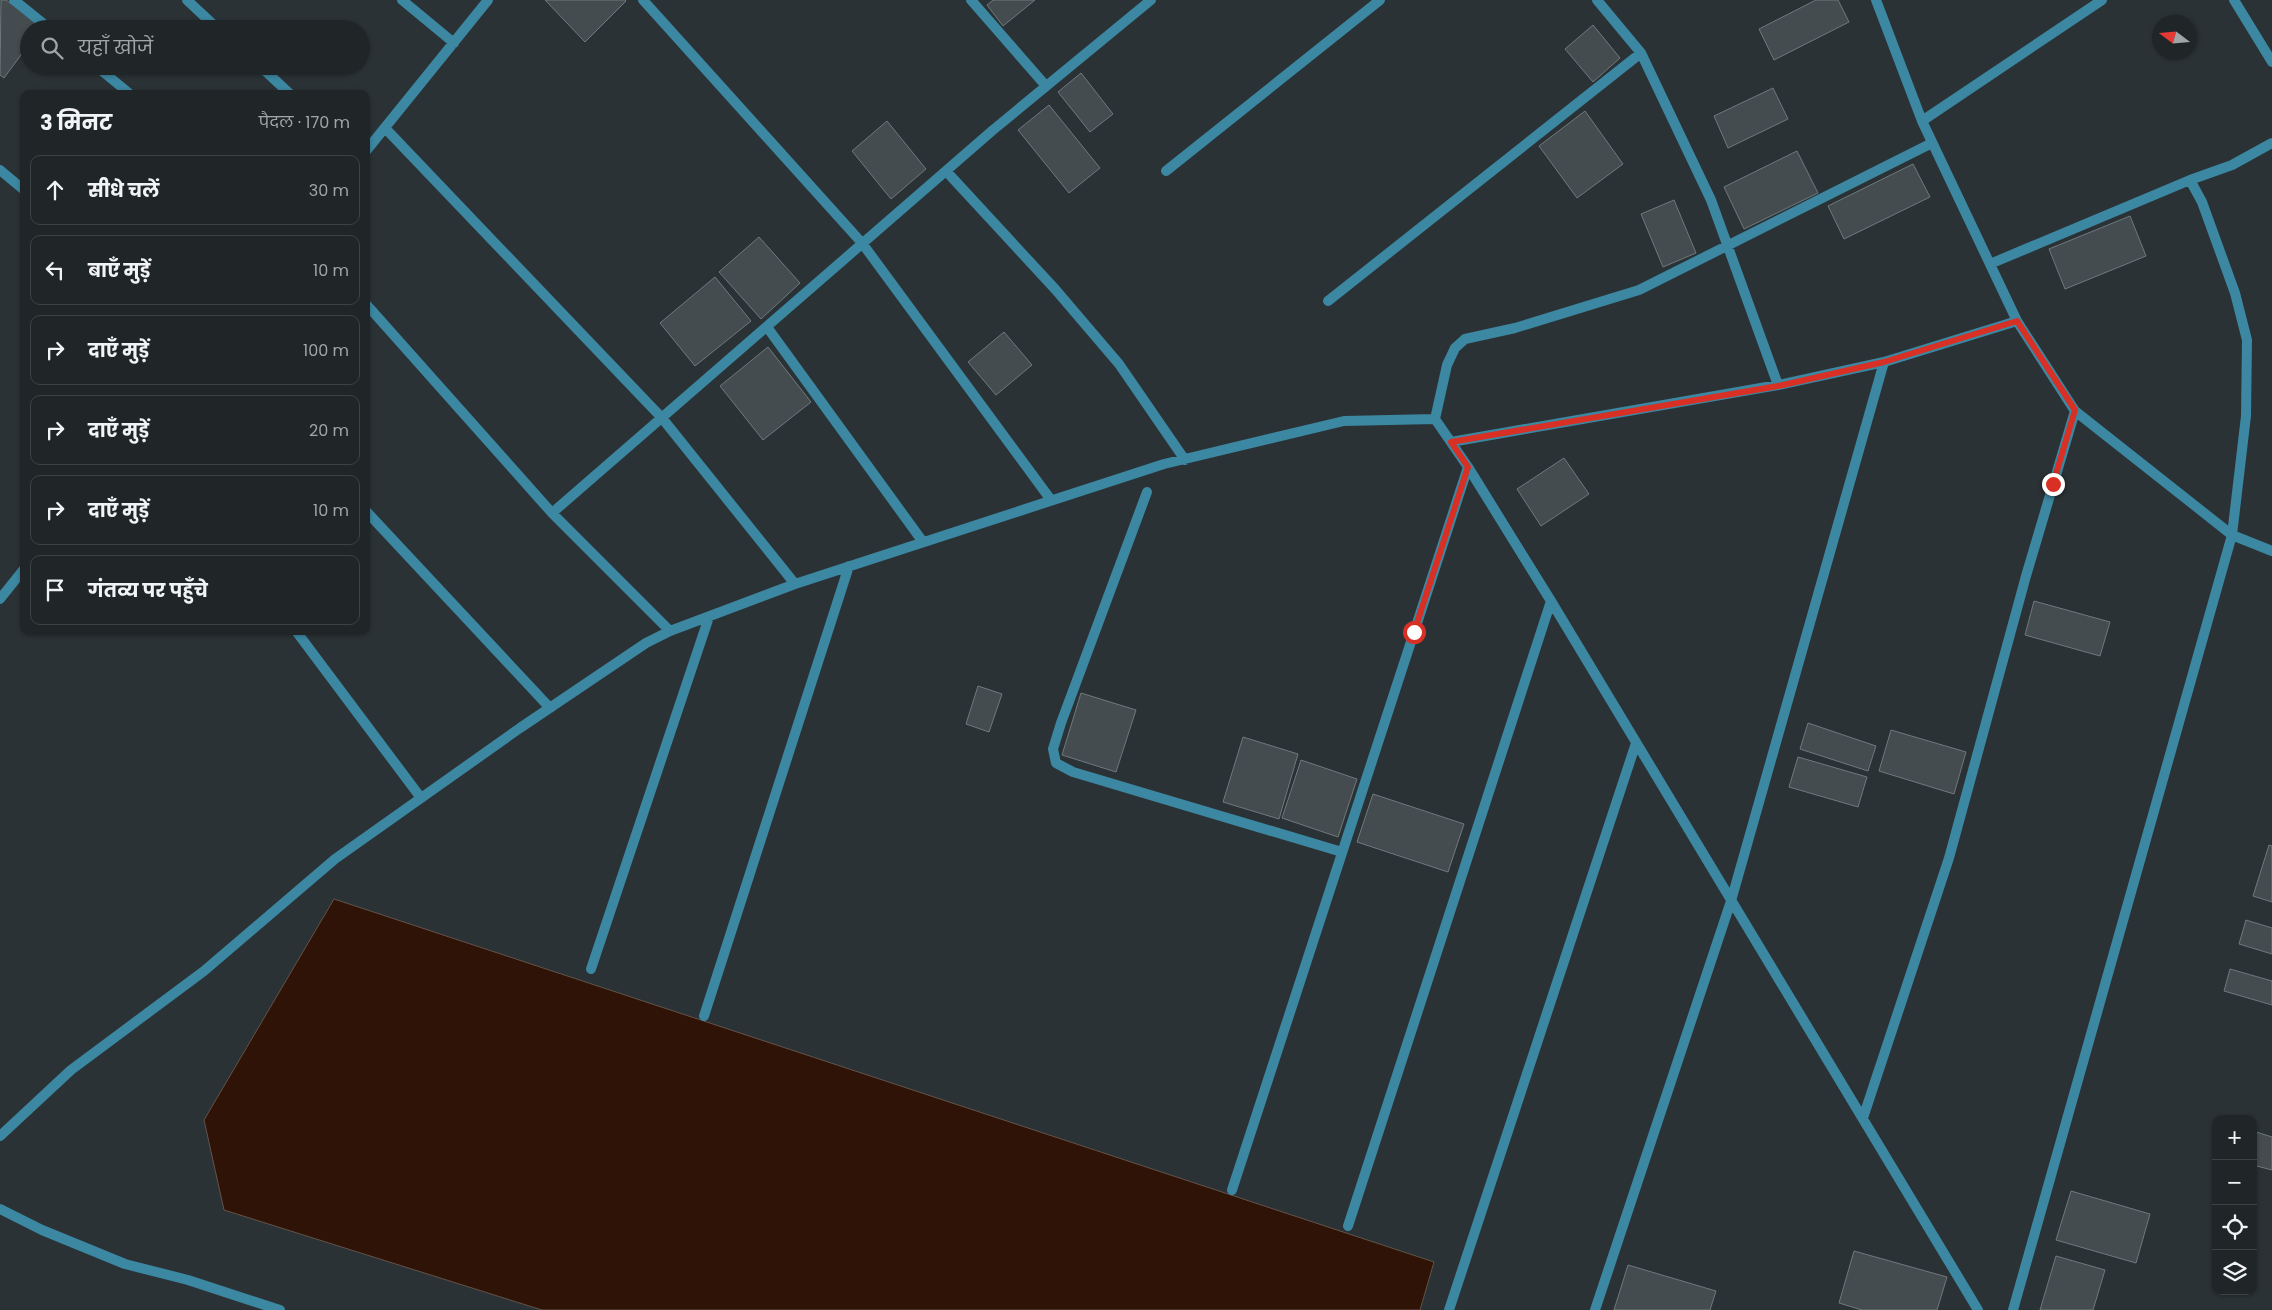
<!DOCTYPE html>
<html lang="hi">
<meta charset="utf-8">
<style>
body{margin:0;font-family:Poppins,"Noto Sans Devanagari",sans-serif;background:#282e30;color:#f1f3f6}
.controls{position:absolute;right:15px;bottom:15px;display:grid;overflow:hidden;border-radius:10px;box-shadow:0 1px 4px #0004}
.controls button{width:45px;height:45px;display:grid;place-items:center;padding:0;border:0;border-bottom:1px solid #3d4345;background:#202628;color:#f1f3f6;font:25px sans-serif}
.compass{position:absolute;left:2152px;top:15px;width:45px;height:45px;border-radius:50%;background:#202628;box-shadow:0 1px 4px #0004;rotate:286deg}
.stop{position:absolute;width:15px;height:15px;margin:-11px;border:4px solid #d93025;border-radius:50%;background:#fff}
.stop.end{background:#d93025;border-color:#fff;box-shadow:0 1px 5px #0008}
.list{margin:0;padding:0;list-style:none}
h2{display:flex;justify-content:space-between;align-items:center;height:65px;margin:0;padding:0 20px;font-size:21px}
h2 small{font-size:16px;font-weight:400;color:#a2a5a8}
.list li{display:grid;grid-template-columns:32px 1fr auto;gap:15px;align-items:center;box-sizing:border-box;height:70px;margin:0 10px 10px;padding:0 10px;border:1px solid #3d4345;border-radius:10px}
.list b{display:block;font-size:19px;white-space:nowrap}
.list em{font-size:16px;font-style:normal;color:#a2a5a8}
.icon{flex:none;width:28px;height:28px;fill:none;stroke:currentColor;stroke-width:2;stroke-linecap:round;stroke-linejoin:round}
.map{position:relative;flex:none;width:2272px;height:1310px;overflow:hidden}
.search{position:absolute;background:#202628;box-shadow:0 1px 4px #0004;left:20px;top:20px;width:350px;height:55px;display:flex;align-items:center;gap:12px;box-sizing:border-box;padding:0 18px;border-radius:28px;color:#a2a5a8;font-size:19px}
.panel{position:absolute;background:#202628;box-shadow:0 1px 4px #0004;left:20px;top:90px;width:350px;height:545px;border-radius:10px}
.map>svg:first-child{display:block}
.water{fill:#2e1306;stroke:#64534a}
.building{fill:#444c50;stroke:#70797d}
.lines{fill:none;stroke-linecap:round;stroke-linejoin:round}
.street{stroke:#3c87a1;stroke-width:10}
.route{stroke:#d93025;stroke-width:6}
</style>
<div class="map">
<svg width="2272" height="1310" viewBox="0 0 2272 1310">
<rect width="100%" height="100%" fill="#2a3235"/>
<path class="water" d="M334,899L1434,1262L1420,1310H542L224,1210L204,1120Z"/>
<path class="building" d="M1,0H6L42,26L40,29H29V44L4,78L0,75Z
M545,0H625L626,1L585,42Z
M993,0H1035L1003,26L987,5Z
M1816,0H1838L1849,22L1774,60L1759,29Z
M1593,25L1620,58L1593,82L1565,49Z
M1081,73L1113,114L1090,132L1058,92Z
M1773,88L1788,119L1728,148L1714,116Z
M1049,105L1100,168L1069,193L1018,130Z
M1585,111L1623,164L1577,198L1539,146Z
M887,121L926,169L891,199L852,151Z
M1797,151L1818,193L1744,229L1724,187Z
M1913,164L1930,197L1844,239L1828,206Z
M1674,200L1696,253L1663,267L1641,214Z
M2130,216L2146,256L2065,289L2049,249Z
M759,237L800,283L761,319L719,272Z
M715,277L751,321L695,366L660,323Z
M1004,332L1032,365L996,395L968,362Z
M768,347L811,402L763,440L720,386Z
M1564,458L1589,494L1541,526L1517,489Z
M2034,601L2110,622L2100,656L2025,635Z
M978,686L1002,694L989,732L966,724Z
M1081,693L1136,710L1116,772L1062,755Z
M1808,723L1876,746L1868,771L1800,749Z
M1891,730L1966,752L1954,794L1879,771Z
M1243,737L1298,754L1279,819L1223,802Z
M1798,757L1867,777L1858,807L1789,787Z
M1301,760L1357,779L1338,837L1282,818Z
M1373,794L1464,824L1448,872L1357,842Z
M2269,845L2272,846V902L2253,896Z
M2246,920L2272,928V954L2239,944Z
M2230,969L2272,981V1005L2224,991Z
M2253,1131L2272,1137V1170L2253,1165Z
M2071,1191L2150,1214L2136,1263L2056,1240Z
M1854,1251L1947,1277L1937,1310H1862L1839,1303Z
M2056,1256L2105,1270L2093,1310H2040Z
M1628,1265L1716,1291L1710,1310H1614Z"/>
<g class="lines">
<path class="street" d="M14,0L50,29
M187,0L218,29
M402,0L454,43
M643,0L862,243L1051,500
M971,0L1046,86
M1597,0L1641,53L1711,200L1778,385
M1876,0L1922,121L2017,321L2075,411L2232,535L2272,551
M2234,0L2272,62
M96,66L130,94
M260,66L290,94
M1922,121L2102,0
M385,128L662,418L795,584
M366,151L488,0
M0,170L24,190
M946,171L1055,289L1119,364L1185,460
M1166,171L1380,0
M1990,264L2190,180
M1328,301L1641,53
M366,304L552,513L670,631
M767,327L923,542
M1435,419L1447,365L1455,348L1465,339L1515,328L1639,290L1932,143
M1451,442L1778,385L1884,362L2017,321
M1147,492L1061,723L1053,749L1056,763L1073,772L1342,852
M366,511L550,708
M552,513L993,130L1151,0
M0,599L24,569
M296,631L421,798
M591,969L709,617
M704,1016L849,566
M1863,1118L1949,858L2026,576L2075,411
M0,1136L71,1070L204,971L335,859L520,728L646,643L670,631L795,584L1164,464L1344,421L1435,419L1468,467L1551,601L1978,1310
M1232,1190L1468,467
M0,1209L42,1230L125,1264L188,1280L280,1310
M1348,1226L1551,601
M1449,1310L1636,743
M1595,1310L1731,901L1884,362
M2013,1310L2232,535L2246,416L2247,340L2235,293L2202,202L2190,180L2232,165L2272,143"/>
</g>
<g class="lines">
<path class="route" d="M1414,632L1468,467L1451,442L1778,386L1884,362L2017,321L2075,410L2053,484"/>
</g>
</svg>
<div class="controls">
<button>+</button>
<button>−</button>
<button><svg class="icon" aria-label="locate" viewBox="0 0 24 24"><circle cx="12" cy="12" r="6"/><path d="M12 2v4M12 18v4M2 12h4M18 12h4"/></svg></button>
<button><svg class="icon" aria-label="layers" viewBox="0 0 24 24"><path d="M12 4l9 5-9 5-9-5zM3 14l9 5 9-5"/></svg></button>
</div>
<svg class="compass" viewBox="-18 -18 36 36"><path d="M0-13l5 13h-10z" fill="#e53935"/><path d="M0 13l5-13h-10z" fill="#a2a5a8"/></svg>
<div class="stop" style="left:1414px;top:632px"></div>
<div class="stop end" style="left:2053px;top:484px"></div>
<div class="search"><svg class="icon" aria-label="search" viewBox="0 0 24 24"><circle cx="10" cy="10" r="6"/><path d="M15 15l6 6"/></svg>यहाँ खोजें</div>
<section class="panel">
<h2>3 मिनट<small>पैदल · 170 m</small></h2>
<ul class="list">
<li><svg class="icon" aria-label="ahead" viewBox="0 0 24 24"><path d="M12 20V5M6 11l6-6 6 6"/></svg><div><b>सीधे चलें</b></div><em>30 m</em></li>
<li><svg class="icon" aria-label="left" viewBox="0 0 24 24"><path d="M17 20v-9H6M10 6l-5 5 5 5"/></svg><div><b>बाएँ मुड़ें</b></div><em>10 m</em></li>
<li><svg class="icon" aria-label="right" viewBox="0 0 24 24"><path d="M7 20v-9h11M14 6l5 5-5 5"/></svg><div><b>दाएँ मुड़ें</b></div><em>100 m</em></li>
<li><svg class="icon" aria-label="right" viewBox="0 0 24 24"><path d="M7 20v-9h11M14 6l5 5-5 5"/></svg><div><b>दाएँ मुड़ें</b></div><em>20 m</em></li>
<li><svg class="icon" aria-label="right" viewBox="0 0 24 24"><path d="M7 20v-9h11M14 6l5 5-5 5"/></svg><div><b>दाएँ मुड़ें</b></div><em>10 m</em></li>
<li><svg class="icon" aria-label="arrive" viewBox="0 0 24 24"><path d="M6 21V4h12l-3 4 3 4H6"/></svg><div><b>गंतव्य पर पहुँचे</b></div></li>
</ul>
</section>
</div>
